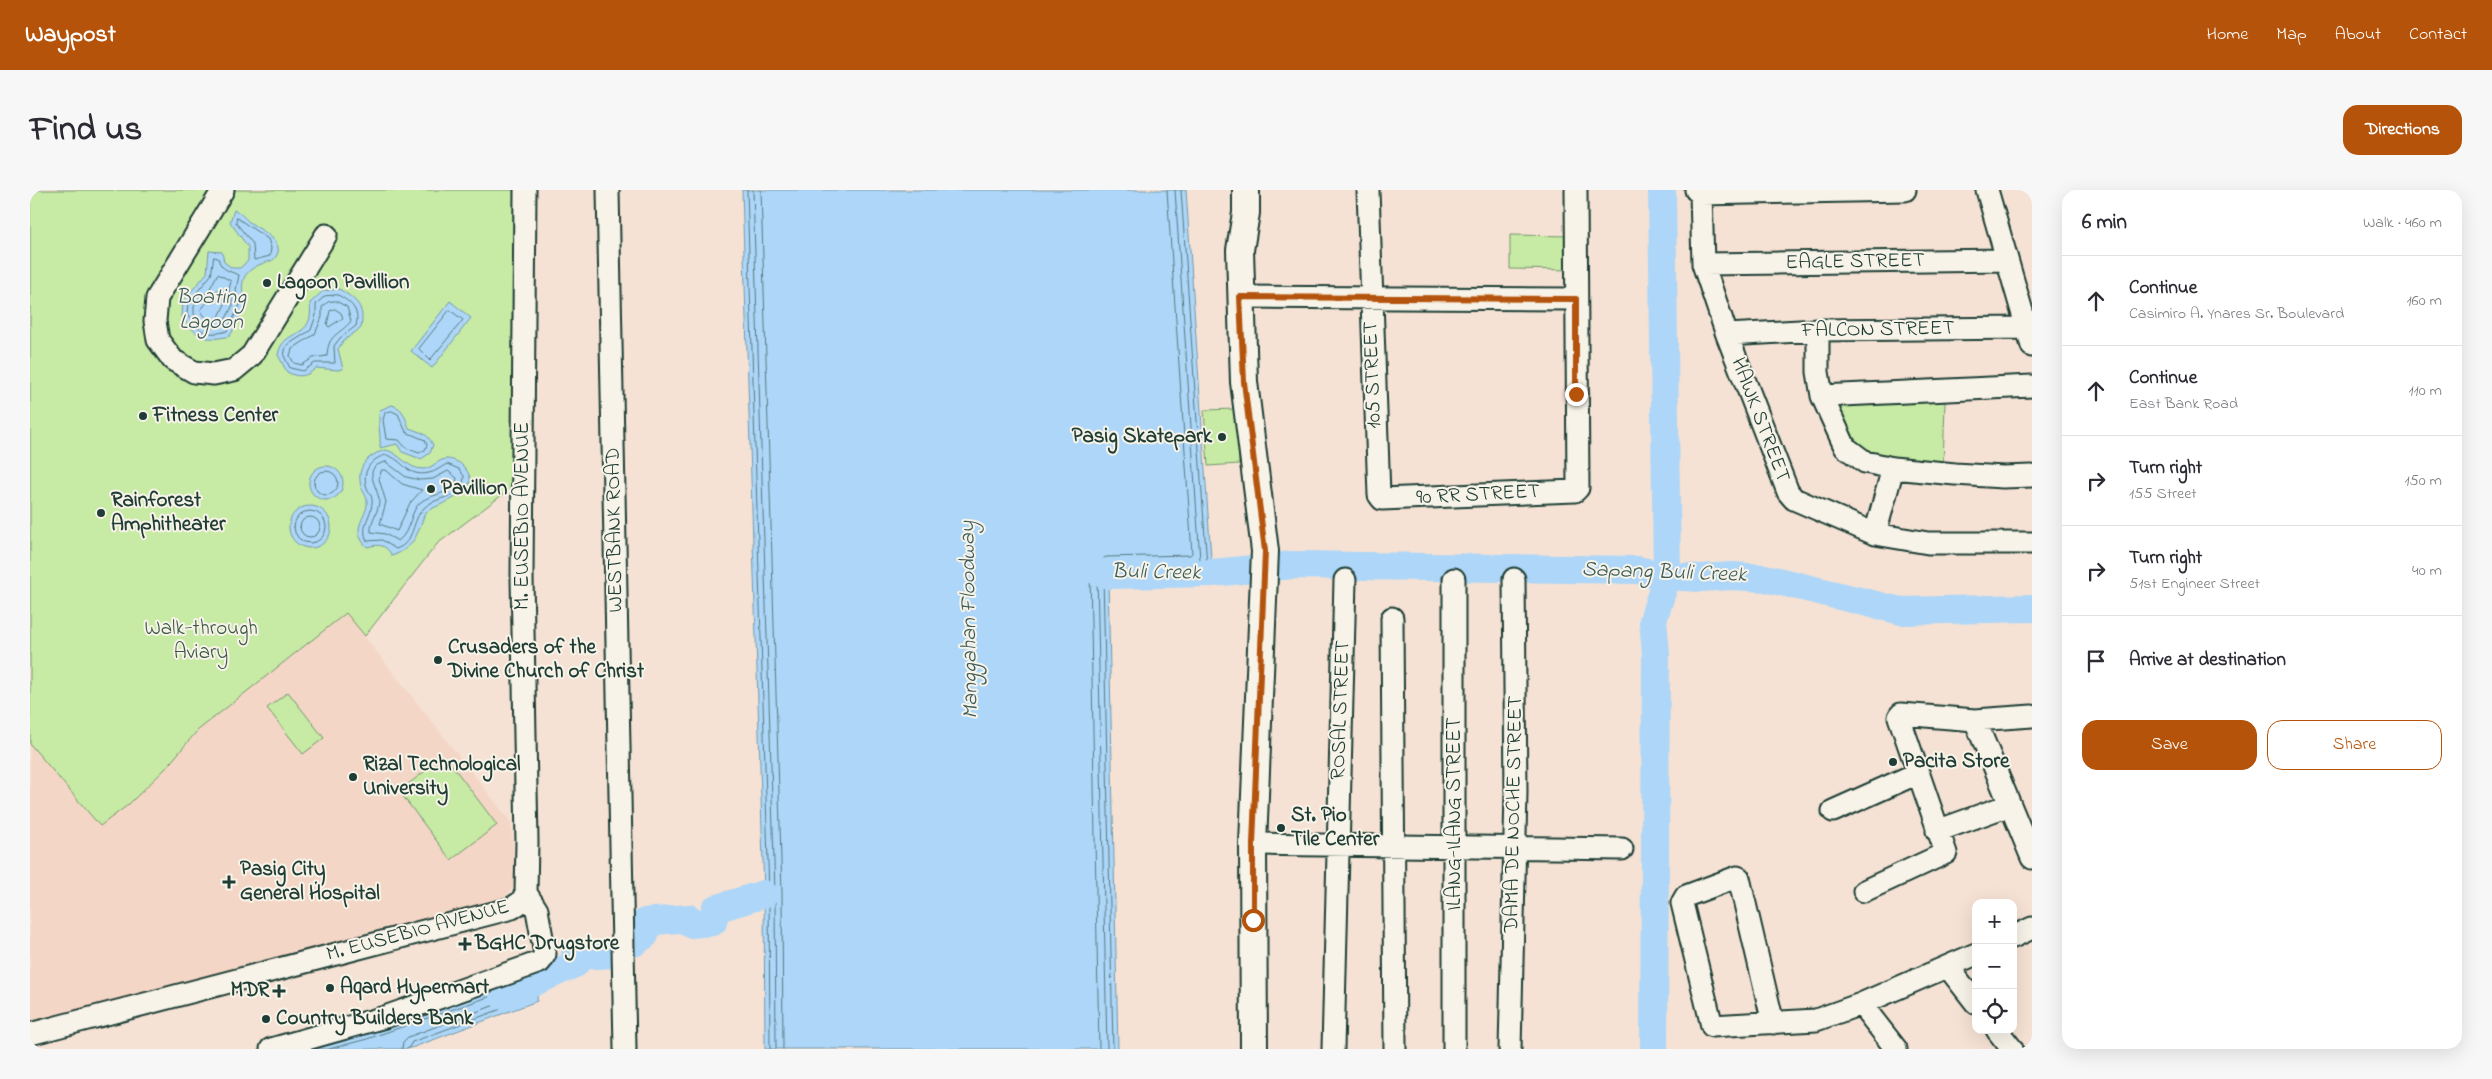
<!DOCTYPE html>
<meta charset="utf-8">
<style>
body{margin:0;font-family:"Indie Flower",sans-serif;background:#f7f7f7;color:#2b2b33}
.controls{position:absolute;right:15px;bottom:15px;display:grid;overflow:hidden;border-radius:10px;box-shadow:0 5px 20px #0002}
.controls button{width:45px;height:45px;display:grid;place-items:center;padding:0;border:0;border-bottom:1px solid #e1e1e2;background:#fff;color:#2b2b33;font:25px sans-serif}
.stop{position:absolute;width:15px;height:15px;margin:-11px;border:4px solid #b45309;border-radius:50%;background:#fff}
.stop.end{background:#b45309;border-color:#fff;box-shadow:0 1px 5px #0008}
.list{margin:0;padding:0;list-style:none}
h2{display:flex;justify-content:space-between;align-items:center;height:65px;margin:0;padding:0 20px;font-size:21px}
h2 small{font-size:16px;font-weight:400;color:#7c7c81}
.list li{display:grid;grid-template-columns:32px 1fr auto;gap:15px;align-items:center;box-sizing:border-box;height:90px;padding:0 20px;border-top:1px solid #e1e1e2}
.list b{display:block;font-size:19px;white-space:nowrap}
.list p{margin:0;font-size:16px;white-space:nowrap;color:#7c7c81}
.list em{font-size:16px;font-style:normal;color:#7c7c81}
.actions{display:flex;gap:10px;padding:15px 20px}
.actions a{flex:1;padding:11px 0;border:1px solid #b45309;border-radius:15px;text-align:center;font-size:18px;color:#b45309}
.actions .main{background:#b45309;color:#fff}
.icon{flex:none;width:28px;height:28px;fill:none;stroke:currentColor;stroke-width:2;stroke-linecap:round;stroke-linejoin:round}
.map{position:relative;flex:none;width:2002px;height:859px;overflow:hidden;border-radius:15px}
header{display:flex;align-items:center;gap:30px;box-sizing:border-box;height:70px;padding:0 25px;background:#b45309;color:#fff}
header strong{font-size:24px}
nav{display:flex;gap:28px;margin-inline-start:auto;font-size:18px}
.intro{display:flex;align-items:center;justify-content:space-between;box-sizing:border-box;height:120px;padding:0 30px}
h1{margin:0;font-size:35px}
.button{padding:12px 22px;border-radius:15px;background:#b45309;color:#fff;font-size:18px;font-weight:700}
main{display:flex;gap:30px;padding:0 30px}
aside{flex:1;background:#fff;border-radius:15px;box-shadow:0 5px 20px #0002}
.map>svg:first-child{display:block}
.built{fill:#f4d6c6}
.green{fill:#c7eaa4;stroke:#73946c}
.water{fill:#add6f8;stroke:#7499aa}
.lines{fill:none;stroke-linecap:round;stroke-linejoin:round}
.shore{stroke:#587a82;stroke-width:1}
.river{stroke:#add6f8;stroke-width:28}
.minor-casing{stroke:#1f3d34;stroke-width:25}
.major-casing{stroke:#1f3d34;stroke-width:30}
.minor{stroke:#f7f3e8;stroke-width:21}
.major{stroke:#f7f3e8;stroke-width:26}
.route{stroke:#b45309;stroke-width:6}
.poi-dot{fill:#1f3d34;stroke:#f7f3e8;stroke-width:2}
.labels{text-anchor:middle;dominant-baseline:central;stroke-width:4;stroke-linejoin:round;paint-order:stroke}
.street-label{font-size:21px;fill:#1f3d34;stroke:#f7f3e8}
.poi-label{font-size:21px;font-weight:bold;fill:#1f3d34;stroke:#f7f3e8;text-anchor:start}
.park-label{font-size:21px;fill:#385745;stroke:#f7f3e8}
.water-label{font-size:22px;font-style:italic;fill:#3b5c5b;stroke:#f7f3e8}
</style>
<header>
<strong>Waypost</strong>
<nav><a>Home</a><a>Map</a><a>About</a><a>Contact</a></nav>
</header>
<div class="intro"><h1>Find us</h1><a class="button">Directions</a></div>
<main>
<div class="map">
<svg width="2002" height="859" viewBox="0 0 2002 859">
<rect width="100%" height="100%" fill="#f5e2d4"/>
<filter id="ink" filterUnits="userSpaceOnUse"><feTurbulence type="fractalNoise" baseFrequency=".02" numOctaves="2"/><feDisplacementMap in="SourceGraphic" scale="10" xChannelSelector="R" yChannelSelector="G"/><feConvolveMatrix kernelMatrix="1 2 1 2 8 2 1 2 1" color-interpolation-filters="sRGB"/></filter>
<g filter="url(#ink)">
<path class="built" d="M316,423L481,632L486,692L472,714L403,733L322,749L196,786L0,834V554L70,636L136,578L167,541Z"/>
<path class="green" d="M0,0H485L484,296L407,354L335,446L316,423L167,541L136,578L98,615L70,636L0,554Z
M1480,45L1542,46V80L1480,79Z
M1799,211L1915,212L1913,277L1865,275L1819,252Z
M1206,219L1209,274L1178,276L1174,220Z
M258,502L294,548L273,564L237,518Z
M415,566L467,635L421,670L369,601Z"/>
<path class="water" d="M712,0H1156L1182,383L1078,386L1088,859H735L734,704Z
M204,20C211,23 214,27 219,32C229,39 258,52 245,68C242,72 238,71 234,73C211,81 209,94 216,115L200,146C174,152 167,147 152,127L153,111L177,83L179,61L192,62L194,72L202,78H210L218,71V57L200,32Z
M309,99C327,110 335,116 331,138L313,151L308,159L313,179L308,180L286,178C277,187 268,188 257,182L248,165C253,136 285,152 280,113L293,101Z
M420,111L441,128L402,178L381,161Z
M362,215C374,218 375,228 379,238C391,243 397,242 403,255L400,263L391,269L372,262L367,254L350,258C351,245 347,232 350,220Z
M356,260C370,263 376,278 392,279C402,279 407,270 416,269C422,269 430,272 433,276C459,303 406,313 395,323C387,345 385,357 362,366C356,354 348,354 337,357C318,338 339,326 337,311C337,306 332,301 331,296C326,277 338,264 356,260Z
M279 293a17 17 0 1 1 34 0a17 17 0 1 1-34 0Z
M259 337a21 21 0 1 1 42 0a21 21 0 1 1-42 0Z
M509,778L507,811L384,857L376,859H254Z"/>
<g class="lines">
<path class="shore" d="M717,0L739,704L740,859
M723,0L745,703L746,859
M731,0L752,703L753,859
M207,28L238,49L241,58L240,66L224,70L223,54L206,33Z
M184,67L188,68C191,80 199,81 209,85L206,100L210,115L197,141C178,147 166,141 157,124L158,113L181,85Z
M188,84L201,91L199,100L203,115L192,136C178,140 172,135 164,124V116L179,100Z
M188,100H192L195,114L188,129C180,131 174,128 171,120Z
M308,105C321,112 330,120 326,136L310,148L304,156L305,173H285L273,181L260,178L254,166L256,156L281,140L286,125V114L295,106Z
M306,111L317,117L321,131C309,146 298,143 297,166L283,168L272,175L264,173L260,166L262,159L285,144L292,127V117L298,112Z
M305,119L311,123L313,128L299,137L297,135L300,121Z
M420,120L433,130L400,170L389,159Z
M362,221L368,224L376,242L395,250L397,255L395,260L389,263L376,258L369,250L356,249L353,230L355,223Z
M356,265C374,269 376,288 399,283C405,282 411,277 417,274L429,279L434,286C434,310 406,305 394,318C381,330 386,352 366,359L352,350L337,351C330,336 341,327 342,313C343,307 339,303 337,298C331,282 341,268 356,265Z
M356,272L376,287L390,290L403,289L418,281L427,288C425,304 404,303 392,311C379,320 382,341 368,351L355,344L341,342C340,330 349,322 349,311C349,297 329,277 356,272Z
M352,280H356L372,294L392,300L380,313L367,341L350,334L356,312L349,289Z
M284 293a12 12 0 1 1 24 0a12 12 0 1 1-24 0Z
M264 337a16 16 0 1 1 32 0a16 16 0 1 1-32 0Z
M270 337a10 10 0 1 1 20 0a10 10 0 1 1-20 0Z
M299,859L337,849L493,795L496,797L495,804L378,847L373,852L372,859
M378,859L382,852L501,808L503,787
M1069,859L1060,382L1066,372L1076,367L1160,365L1162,363L1137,0
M1077,859L1067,384L1071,377L1077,374L1168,372L1170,370L1145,0
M1083,859L1073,385L1079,380L1174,378L1177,376L1151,0"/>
<path class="river" d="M1044,372L1078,385L1182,383L1263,375L1607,380L1637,386L1671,388L1701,386L1735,388L1871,421L2002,418
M604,753L615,745V732L659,728L660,734L683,732L685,719L734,704
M473,806L545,774V766L587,764
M1624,859L1626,464L1623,430L1637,386L1632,0"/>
<defs>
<path id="minor" d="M193,0L127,108L125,131L128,150L143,170L164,182L184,184L204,180L222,165L296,45
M578,0L595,859
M1338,0L1349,305L1352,309L1545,301L1548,298L1546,0
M1666,0L1671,4L1673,74L1697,145L1758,302L1764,309L1845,344L1898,353H2002
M1957,0L2002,156
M1671,4L1875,0
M1673,74L1976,70
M1210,107L1546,109
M1788,140V182L1792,206L1815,257L1835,272L1863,278L1925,284L1973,287L2002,286
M1697,145L1788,140L1998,138
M1792,206L2002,196
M1845,344L1863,278
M1362,428L1365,859
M1945,530L2002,668
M1803,621L1888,583
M1907,641L1979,615
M1223,654L1592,659
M1834,701L1916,663L1869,527L1871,524L1945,530L2002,526
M1983,747L2002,738
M1918,777L1946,813
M1831,814L1866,859
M1743,833L1709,688L1707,687L1656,706L1652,713L1682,836L1786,830L1831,814L1946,764
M1967,840L1982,859
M0,844L482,718L491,712L496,703L497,652L492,387L495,0
M241,859L355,827L510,772L515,764L507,720L496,703
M1303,859L1315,390
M1424,859V389
M1480,859L1486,602L1484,389"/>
<path id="major" d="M1216,0V23L1210,60L1214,192L1235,361L1223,654L1224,859"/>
</defs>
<use href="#minor" class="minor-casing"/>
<use href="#major" class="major-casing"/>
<use href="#minor" class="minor"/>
<use href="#major" class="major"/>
</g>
</g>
<g class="lines" filter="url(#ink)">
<path class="route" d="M1223,730V654L1235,361L1214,192L1210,107L1546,109V204"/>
</g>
<g class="poi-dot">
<circle cx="237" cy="93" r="5"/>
<circle cx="113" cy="226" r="5"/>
<circle cx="1192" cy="247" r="5"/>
<circle cx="401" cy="299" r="5"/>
<circle cx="71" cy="323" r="5"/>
<circle cx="408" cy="470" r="5"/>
<circle cx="1863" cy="572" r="5"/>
<circle cx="323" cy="587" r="5"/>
<circle cx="1251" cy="638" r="5"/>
<path d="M196.5 684.5h5v5h5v5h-5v5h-5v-5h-5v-5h5z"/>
<path d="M432.5 746.5h5v5h5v5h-5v5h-5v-5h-5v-5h5z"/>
<circle cx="300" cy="798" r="5"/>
<path d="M246.5 793.5h5v5h5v5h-5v5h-5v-5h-5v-5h5z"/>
<circle cx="236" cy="829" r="5"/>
</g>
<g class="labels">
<g class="street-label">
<text transform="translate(1825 72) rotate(-1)">EAGLE STREET</text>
<text transform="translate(1848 140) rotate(-1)">FALCON STREET</text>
<text transform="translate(1343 185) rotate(-92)">105 STREET</text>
<text transform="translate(1730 230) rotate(69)">HAWK STREET</text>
<text transform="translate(1448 305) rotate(-3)">90 RR STREET</text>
<text transform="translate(493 326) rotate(-90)">M. EUSEBIO AVENUE</text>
<text transform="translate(585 340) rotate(-91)">WESTBANK ROAD</text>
<text transform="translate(1311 520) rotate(-88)">ROSAL STREET</text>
<text transform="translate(1425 624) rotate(-90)">ILANG-ILANG STREET</text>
<text transform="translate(1484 624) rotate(-89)">DAMA DE NOCHE STREET</text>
<text transform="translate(388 741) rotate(-15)">M. EUSEBIO AVENUE</text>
</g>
<g class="poi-label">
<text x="247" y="93">Lagoon Pavillion</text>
<text x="123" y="226">Fitness Center</text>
<text x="1182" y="247" text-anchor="end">Pasig Skatepark</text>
<text x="411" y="299">Pavillion</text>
<text x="81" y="311">Rainforest<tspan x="81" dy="24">Amphitheater</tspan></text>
<text x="418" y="458">Crusaders of the<tspan x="418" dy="24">Divine Church of Christ</tspan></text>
<text x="1873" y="572">Pacita Store</text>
<text x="333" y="575">Rizal Technological<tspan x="333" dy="24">University</tspan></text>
<text x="1261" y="626">St. Pio<tspan x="1261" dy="24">Tile Center</tspan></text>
<text x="210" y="680">Pasig City<tspan x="210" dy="24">General Hospital</tspan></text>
<text x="445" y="754">BGHC Drugstore</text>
<text x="310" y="798">Aqard Hypermart</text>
<text x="239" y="801" text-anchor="end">MDR</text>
<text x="246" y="829">Country Builders Bank</text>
</g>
<g class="park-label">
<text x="171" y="439">Walk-through<tspan x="171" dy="24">Aviary</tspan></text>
</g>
<g class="water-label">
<text x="181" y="108">Boating<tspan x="181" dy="25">Lagoon</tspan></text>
<text transform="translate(1126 383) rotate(1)">Buli Creek</text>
<text transform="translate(1634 383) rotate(2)">Sapang Buli Creek</text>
<text transform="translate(940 430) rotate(-91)">Manggahan Floodway</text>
</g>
</g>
</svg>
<div class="controls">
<button>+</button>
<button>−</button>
<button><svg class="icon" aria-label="locate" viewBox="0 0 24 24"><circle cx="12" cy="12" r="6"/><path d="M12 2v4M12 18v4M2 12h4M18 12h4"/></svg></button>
</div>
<div class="stop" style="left:1223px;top:730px"></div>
<div class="stop end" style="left:1546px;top:204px"></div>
</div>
<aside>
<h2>6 min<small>Walk · 460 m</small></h2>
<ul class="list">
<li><svg class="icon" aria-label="ahead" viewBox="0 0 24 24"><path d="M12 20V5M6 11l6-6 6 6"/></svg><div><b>Continue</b><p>Casimiro A. Ynares Sr. Boulevard</p></div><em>160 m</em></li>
<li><svg class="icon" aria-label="ahead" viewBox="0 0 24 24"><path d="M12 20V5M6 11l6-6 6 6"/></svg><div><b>Continue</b><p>East Bank Road</p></div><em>110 m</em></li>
<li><svg class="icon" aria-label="right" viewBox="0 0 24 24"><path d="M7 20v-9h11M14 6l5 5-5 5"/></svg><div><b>Turn right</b><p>155 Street</p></div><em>150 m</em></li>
<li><svg class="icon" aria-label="right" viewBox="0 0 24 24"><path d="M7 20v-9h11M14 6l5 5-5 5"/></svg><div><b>Turn right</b><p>51st Engineer Street</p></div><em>40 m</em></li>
<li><svg class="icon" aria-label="arrive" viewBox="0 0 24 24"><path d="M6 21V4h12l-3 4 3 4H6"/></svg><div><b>Arrive at destination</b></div></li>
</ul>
<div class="actions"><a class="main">Save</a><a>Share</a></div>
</aside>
</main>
